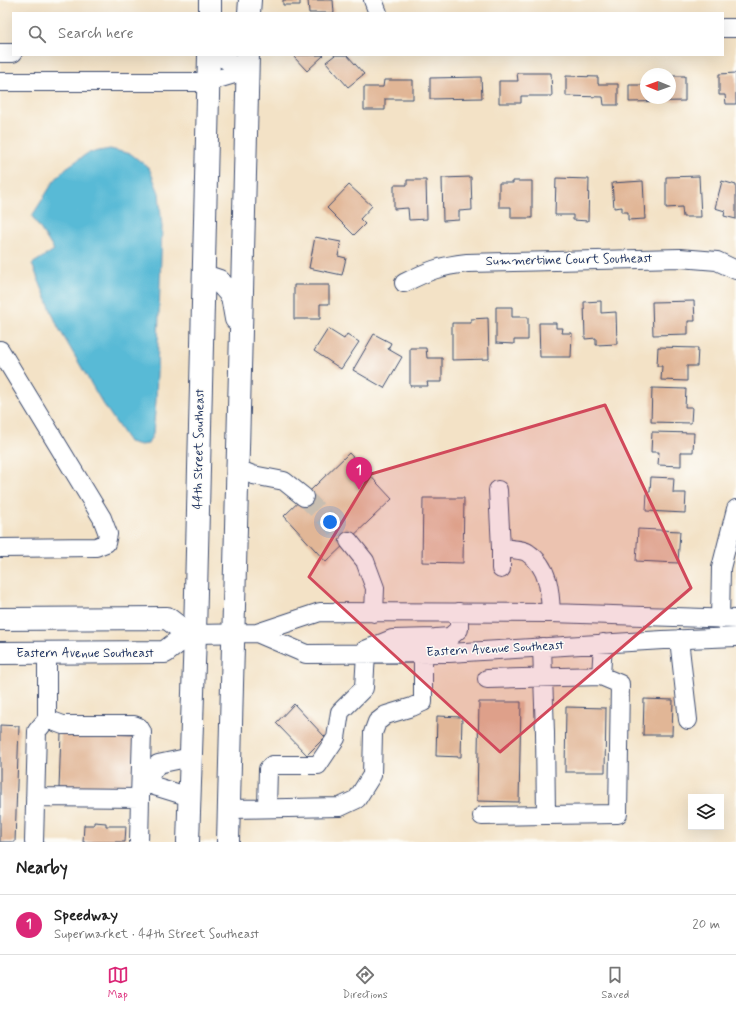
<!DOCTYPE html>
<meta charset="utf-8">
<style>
body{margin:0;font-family:Mynerve,sans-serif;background:#f6f6f6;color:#222}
.controls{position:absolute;right:12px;bottom:12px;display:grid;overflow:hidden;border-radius:0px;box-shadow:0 4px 16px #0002}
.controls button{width:36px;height:36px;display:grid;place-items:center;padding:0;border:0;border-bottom:1px solid #e0e0e0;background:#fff;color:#222;font:20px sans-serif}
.compass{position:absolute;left:640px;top:68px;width:36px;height:36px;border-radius:50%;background:#fff;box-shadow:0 4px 16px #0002;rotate:271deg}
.you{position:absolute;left:330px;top:522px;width:14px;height:14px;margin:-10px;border:3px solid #fff;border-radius:50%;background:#1a73e8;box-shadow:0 0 0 6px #1a73e833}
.badge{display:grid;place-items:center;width:26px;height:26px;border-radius:50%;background:#db2777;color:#fff;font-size:13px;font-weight:700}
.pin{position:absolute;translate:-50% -33px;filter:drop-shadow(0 1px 2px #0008)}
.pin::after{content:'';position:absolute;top:21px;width:14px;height:12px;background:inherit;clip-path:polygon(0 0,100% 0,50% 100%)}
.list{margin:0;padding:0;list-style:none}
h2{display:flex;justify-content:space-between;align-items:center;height:52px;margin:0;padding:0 16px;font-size:17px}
h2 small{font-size:13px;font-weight:400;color:#767676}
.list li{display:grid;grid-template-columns:26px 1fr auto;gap:12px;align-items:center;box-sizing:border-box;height:60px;padding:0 16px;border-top:1px solid #e0e0e0}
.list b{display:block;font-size:15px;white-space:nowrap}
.list p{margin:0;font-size:13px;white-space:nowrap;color:#767676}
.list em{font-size:13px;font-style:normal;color:#767676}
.icon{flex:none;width:22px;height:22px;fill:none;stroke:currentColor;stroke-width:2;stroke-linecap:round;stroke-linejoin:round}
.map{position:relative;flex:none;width:736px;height:842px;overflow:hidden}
.search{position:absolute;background:#fff;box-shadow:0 4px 16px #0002;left:12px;right:12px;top:12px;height:44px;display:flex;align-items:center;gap:10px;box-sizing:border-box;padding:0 14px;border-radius:0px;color:#767676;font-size:15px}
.sheet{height:112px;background:#fff}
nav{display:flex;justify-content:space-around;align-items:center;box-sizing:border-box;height:56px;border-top:1px solid #e0e0e0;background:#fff;font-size:11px;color:#767676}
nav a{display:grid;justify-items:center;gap:2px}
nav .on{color:#db2777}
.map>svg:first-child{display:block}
.water{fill:#58bad6;stroke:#3a749a}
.building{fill:#e1b696}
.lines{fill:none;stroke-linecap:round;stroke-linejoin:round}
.minor-tunnel{stroke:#c8beb1;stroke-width:18;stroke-dasharray:18 9;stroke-linecap:butt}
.minor-casing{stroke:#3b4a6e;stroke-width:20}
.major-casing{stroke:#3b4a6e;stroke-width:24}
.minor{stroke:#fff;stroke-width:18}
.major{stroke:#fff;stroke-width:22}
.marked{fill:#d1495b;fill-opacity:0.2;stroke:#d1495b;stroke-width:3;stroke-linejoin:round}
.labels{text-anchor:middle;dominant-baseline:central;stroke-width:3;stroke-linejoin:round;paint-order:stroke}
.street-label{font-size:13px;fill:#1b2f5e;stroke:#fdfcf7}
</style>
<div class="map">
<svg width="736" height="842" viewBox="0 0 736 842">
<rect width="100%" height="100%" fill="#fdfcf7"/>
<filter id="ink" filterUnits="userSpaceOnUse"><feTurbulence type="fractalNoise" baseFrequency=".025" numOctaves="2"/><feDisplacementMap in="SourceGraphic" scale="8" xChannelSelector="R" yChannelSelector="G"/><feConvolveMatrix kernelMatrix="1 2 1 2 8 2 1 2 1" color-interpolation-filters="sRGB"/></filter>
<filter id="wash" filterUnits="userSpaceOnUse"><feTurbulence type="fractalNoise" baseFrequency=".012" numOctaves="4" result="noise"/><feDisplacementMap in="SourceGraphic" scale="16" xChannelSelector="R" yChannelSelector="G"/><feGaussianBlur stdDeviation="0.9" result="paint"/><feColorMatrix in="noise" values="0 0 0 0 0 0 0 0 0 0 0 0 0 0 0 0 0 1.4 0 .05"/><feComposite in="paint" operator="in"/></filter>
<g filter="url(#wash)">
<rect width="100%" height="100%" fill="#f3e2c6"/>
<path class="water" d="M110,149L131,154L149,168L159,193L162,227L156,401L153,434L148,444L140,445L129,442L100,399L58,327L32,264L54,250L32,216L54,181L66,168L88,153Z"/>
<g id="blocks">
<path class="building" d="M283,0H300V5H283Z
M308,0H333L334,13H309Z
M294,55H324L307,71L293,56Z
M335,55H347L364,74L348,87L326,62Z
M517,73H551L552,96H521V103H499V81H518Z
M736,73V104H726L725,95H719V74Z
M566,76L598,77V84H618V105H604L603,97L566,96Z
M670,76H685V101L629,102V85H646V98H670Z
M481,77L482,98L430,99V78Z
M384,80H413V99H385V110H364V87H383Z
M699,176L701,217H683L682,207L666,208V177Z
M471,177L472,210L459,211V220L443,221L442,178Z
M556,178L589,179L588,221L573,220V215H555Z
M407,180H426L427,219L409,220L408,208L394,209V185H407Z
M513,181H532V218H511V207H499V183H513Z
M643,181L645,219L628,220V212H622V207L614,208L612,183Z
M722,181L736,185V219L724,216L725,211L715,208Z
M349,185L372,206L360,219L365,224L354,235L327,208Z
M315,237L341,242L338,256L346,258L342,275L309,268Z
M294,285H329V304H320V319H294Z
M601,301V313L616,312L617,344L596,345V338L585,339L584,302Z
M694,301L695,321H688V334L653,335L652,302Z
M496,307H512V317H528V340H514V344L496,343Z
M488,318L489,359L452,360V323H471V319Z
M539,323H556V328H563L562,333H572L571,357H540Z
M328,329L344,339L347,334L359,342L341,369L314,351Z
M374,334L391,343L388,349L402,357L384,388L353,370Z
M658,347L698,348L697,366H687V381L661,380L662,366H657Z
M410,348H426L427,358H442V382H427L428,386H410Z
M652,388L686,389L685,407H692L691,423L651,422Z
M652,432L694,433L693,452H681V466L658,465L659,452H651Z
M349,453L392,499L326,562L284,516Z
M651,477L674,478L673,493H686L685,513L646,511L647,492H650Z
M423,498H464L463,563L422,562Z
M638,529L680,531L678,563L636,561Z
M644,699L673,700L672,735H643Z
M479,702H521L519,802L477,801Z
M294,704L325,737L307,755L276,723Z
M566,707L606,708L605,772H565Z
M437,716L462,717L461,757L436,756Z
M0,725L19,726L15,842H0Z
M61,733L136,735L134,790L59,788Z
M94,822L106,823V826H126L125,842H83L84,825H94Z"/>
</g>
</g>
<g filter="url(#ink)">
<use href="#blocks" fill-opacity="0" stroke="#3b4a6e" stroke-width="1"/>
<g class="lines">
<path class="minor-tunnel" d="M304,497L349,541"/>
<defs>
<path id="minor" d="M373,0L378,13
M723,28H736
M0,53H13
M216,55L248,70
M0,82H208L248,70
M404,283C428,271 440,266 467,263L680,258L717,261L736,270
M0,350L102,518L108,534L106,543L96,547L0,548
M238,469L253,475L284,481L304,497
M498,490L501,548C507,549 523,549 528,553C549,567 550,591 551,613
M349,541L365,561L375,588L374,613
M501,548V569
M720,619L721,568L736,509
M257,633L306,654L449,653L663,640L736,637
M195,634L257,633L320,612L551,613L736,619
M679,639L688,720
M542,647L545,733L546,815L618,814L620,684L601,676
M365,650L392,639L435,638L450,637L459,629V612
M487,679L601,676L603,643
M35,797L140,798L142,732L139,727L134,725H63L47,719
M190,797L154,786L149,776L158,764L191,757
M267,808L268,769L272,765H318L336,738L340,712L364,688L366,653
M229,809L340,807L357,799L372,775L373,733L377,722L386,715L412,707L423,702V653
M482,816L546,815
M34,842L37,731L47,719V653
M139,842L140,798"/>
<path id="major" d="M210,13V0
M249,13L250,0
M204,276L219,281L232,296L236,319
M0,619L167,618L188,634
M0,653L165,652L188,634H195
M188,842L195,634L209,55
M228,842L248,55"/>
</defs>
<use href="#minor" class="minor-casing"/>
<use href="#major" class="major-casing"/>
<use href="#minor" class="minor"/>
<use href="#major" class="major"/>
</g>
</g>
<path class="marked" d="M605,405L691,588L500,752L309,577L371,474Z"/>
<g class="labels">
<g class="street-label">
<text transform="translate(569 260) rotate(-1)">Summertime Court Southeast</text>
<text transform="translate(199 449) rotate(-89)">44th Street Southeast</text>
<text transform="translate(495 649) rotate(-3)">Eastern Avenue Southeast</text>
<text x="85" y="653">Eastern Avenue Southeast</text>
</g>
</g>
</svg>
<div class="controls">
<button><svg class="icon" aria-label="layers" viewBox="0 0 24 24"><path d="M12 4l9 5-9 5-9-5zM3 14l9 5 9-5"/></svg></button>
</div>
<svg class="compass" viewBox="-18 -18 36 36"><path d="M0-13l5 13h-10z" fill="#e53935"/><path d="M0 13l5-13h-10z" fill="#767676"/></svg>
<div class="you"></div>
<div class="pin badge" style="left:359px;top:490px">1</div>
<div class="search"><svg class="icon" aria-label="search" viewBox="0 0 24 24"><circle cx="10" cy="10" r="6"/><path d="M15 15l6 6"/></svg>Search here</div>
</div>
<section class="sheet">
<h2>Nearby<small></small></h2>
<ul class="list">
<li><span class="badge">1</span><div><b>Speedway</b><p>Supermarket · 44th Street Southeast</p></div><em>20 m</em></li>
</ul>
</section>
<nav>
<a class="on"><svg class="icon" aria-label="map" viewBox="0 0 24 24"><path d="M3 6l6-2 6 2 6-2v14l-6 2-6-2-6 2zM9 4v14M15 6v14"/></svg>Map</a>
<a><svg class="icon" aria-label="directions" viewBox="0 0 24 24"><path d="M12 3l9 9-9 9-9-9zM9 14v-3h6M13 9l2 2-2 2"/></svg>Directions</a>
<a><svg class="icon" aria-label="saved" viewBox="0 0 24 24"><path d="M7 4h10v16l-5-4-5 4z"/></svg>Saved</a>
</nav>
